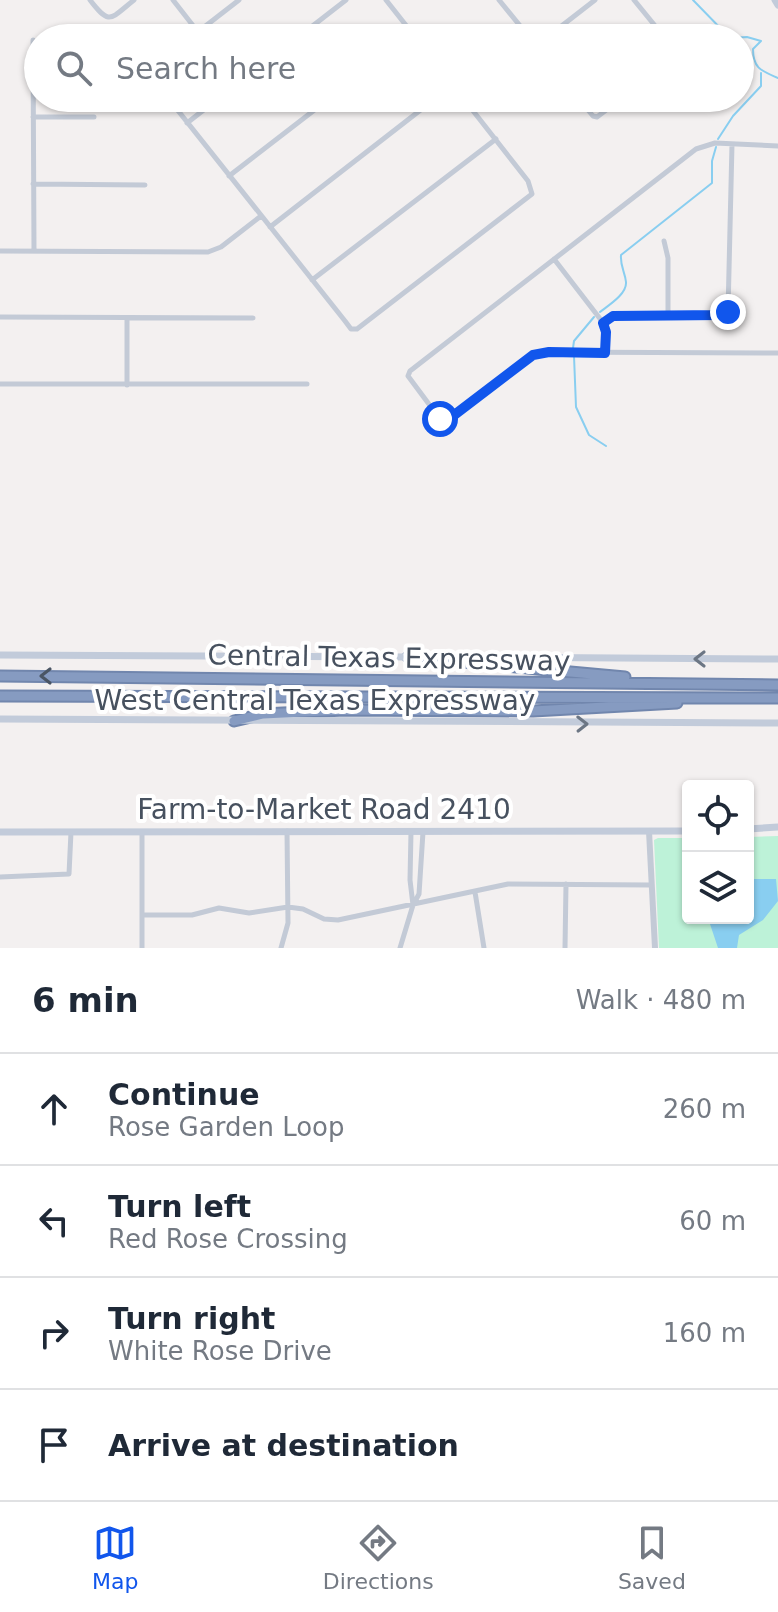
<!DOCTYPE html>
<meta charset="utf-8">
<style>
body{margin:0;font-family:"DejaVu Sans",sans-serif;background:#f6f6f7;color:#1f2937}
.controls{position:absolute;right:24px;bottom:24px;display:grid;overflow:hidden;border-radius:8px;box-shadow:0 2px 6px #0004}
.controls button{width:72px;height:72px;display:grid;place-items:center;padding:0;border:0;border-bottom:2px solid #e0e1e3;background:#fff;color:#1f2937;font:40px sans-serif}
.stop{position:absolute;width:24px;height:24px;margin:-18px;border:6px solid #1156ec;border-radius:50%;background:#fff}
.stop.end{background:#1156ec;border-color:#fff;box-shadow:0 2px 8px #0008}
.list{margin:0;padding:0;list-style:none}
h2{display:flex;justify-content:space-between;align-items:center;height:104px;margin:0;padding:0 32px;font-size:34px}
h2 small{font-size:26px;font-weight:400;color:#747a83}
.list li{display:grid;grid-template-columns:52px 1fr auto;gap:24px;align-items:center;box-sizing:border-box;height:112px;padding:0 32px;border-top:2px solid #e0e1e3}
.list b{display:block;font-size:30px;white-space:nowrap}
.list p{margin:0;font-size:26px;white-space:nowrap;color:#747a83}
.list em{font-size:26px;font-style:normal;color:#747a83}
.icon{flex:none;width:44px;height:44px;fill:none;stroke:currentColor;stroke-width:2;stroke-linecap:round;stroke-linejoin:round}
.map{position:relative;flex:none;width:778px;height:948px;overflow:hidden}
.search{position:absolute;background:#fff;box-shadow:0 2px 6px #0004;left:24px;right:24px;top:24px;height:88px;display:flex;align-items:center;gap:20px;box-sizing:border-box;padding:0 28px;border-radius:44px;color:#747a83;font-size:30px}
.sheet{height:552px;background:#fff}
nav{display:flex;justify-content:space-around;align-items:center;box-sizing:border-box;height:112px;border-top:2px solid #e0e1e3;background:#fff;font-size:22px;color:#747a83}
nav a{display:grid;justify-items:center;gap:4px}
nav .on{color:#1156ec}
.map>svg:first-child{display:block}
.green{fill:#bdf2d8}
.water{fill:#89cef0}
.lines{fill:none;stroke-linecap:round;stroke-linejoin:round}
.stream{stroke:#89cef0;stroke-width:2}
.motorway-casing{stroke:#7186ad;stroke-width:13}
.minor{stroke:#c3cad6;stroke-width:5}
.tertiary{stroke:#c3cad6;stroke-width:6}
.secondary{stroke:#c2cbda;stroke-width:7}
.motorway{stroke:#869bc1;stroke-width:9}
.oneway{stroke:#6c7684}
.oneway2{stroke:#4a5564}
.route{stroke:#1156ec;stroke-width:10}
.labels{text-anchor:middle;dominant-baseline:central;stroke-width:8;stroke-linejoin:round;paint-order:stroke}
.street-label{font-size:28px;fill:#47515f;stroke:#fff}
</style>
<div class="map">
<svg width="778" height="948" viewBox="0 0 778 948">
<rect width="100%" height="100%" fill="#f3f0f0"/>
<path class="green" d="M778,836V948H659L654,840L658,838H688V918H748V837Z"/>
<path class="water" d="M748,879H776L778,901L763,920L739,935L737,948H718L708,918H748Z"/>
<g class="lines">
<path class="stream" d="M693,0L729,37
M730,38L747,37L761,41L753,49C753,69 762,71 778,78
M718,139L733,116L761,86V73
M600,312C609,305 627,294 626,282C625,272 620,266 621,255L712,183V161L716,147
M573,348L574,341L594,317
M574,356L576,407L589,435L606,446"/>
<defs>
<path id="motorway" d="M408,657L625,677
M0,676L778,685
M0,696L778,698
M234,721L263,714L344,710L533,711L677,703"/>
</defs>
<use href="#motorway" class="motorway-casing"/>
<path class="minor" d="M90,0C110,26 110,19 134,0
M173,0L198,32
M386,0L416,38
M499,0L530,38
M634,0L665,38
M190,38L239,0
M297,38L346,0
M546,38L595,0
M33,40L34,251
M168,98L345,321L351,329H357L532,194L528,181L463,98
M578,98L593,116L597,117L622,98
M33,117H94
M187,123L219,98
M778,146L715,143L696,149L410,371L408,376L440,419L447,420L527,359L542,352L778,353
M229,176L330,98
M33,184L145,185
M270,227L436,98
M664,241L668,258V316
M0,251L208,252L221,247L261,216
M554,259L601,320L606,332L605,353
M312,280L496,139
M0,317L253,318
M603,323L619,315H721L728,312L732,144
M0,384H307
M127,385V318
M142,832V948
M411,832L410,880L413,905
M0,877L69,874L71,832
M475,892L484,948
M142,915H192L219,908L249,913L288,907L303,909L324,919L338,920L508,884L650,885
M281,948L288,923L287,831
M400,948L413,905L419,894L423,832
M565,948L566,884"/>
<path class="tertiary" d="M649,831L655,948"/>
<path class="secondary" d="M775,0L778,5
M0,655L410,657
M446,657L778,659
M0,719L778,723
M748,829L778,827
M0,832L688,831"/>
<use href="#motorway" class="motorway"/>
</g>
<defs><path id="oneway-chevron" d="M-2-3.5L2.5 0L-2 3.5" fill="none" stroke-width="1.6" stroke-linecap="round" stroke-linejoin="round" transform="scale(2)"/></defs>
<g class="oneway">
<use href="#oneway-chevron" transform="translate(700 659) rotate(180)"/>
<use href="#oneway-chevron" transform="translate(582 724) rotate(-1)"/>
</g>
<use class="oneway2" href="#oneway-chevron" transform="translate(46 676) rotate(-180)"/>
<g class="lines">
<path class="route" d="M440,419H449L533,355L549,352L605,353L606,332L603,323L613,316L721,315L728,312"/>
</g>
<g class="labels">
<g class="street-label">
<text transform="translate(389 658) rotate(1)">Central Texas Expressway</text>
<text x="315" y="700">West Central Texas Expressway</text>
<text x="324" y="809">Farm-to-Market Road 2410</text>
</g>
</g>
</svg>
<div class="controls">
<button><svg class="icon" aria-label="locate" viewBox="0 0 24 24"><circle cx="12" cy="12" r="6"/><path d="M12 2v4M12 18v4M2 12h4M18 12h4"/></svg></button>
<button><svg class="icon" aria-label="layers" viewBox="0 0 24 24"><path d="M12 4l9 5-9 5-9-5zM3 14l9 5 9-5"/></svg></button>
</div>
<div class="stop" style="left:440px;top:419px"></div>
<div class="stop end" style="left:728px;top:312px"></div>
<div class="search"><svg class="icon" aria-label="search" viewBox="0 0 24 24"><circle cx="10" cy="10" r="6"/><path d="M15 15l6 6"/></svg>Search here</div>
</div>
<section class="sheet">
<h2>6 min<small>Walk · 480 m</small></h2>
<ul class="list">
<li><svg class="icon" aria-label="ahead" viewBox="0 0 24 24"><path d="M12 20V5M6 11l6-6 6 6"/></svg><div><b>Continue</b><p>Rose Garden Loop</p></div><em>260 m</em></li>
<li><svg class="icon" aria-label="left" viewBox="0 0 24 24"><path d="M17 20v-9H6M10 6l-5 5 5 5"/></svg><div><b>Turn left</b><p>Red Rose Crossing</p></div><em>60 m</em></li>
<li><svg class="icon" aria-label="right" viewBox="0 0 24 24"><path d="M7 20v-9h11M14 6l5 5-5 5"/></svg><div><b>Turn right</b><p>White Rose Drive</p></div><em>160 m</em></li>
<li><svg class="icon" aria-label="arrive" viewBox="0 0 24 24"><path d="M6 21V4h12l-3 4 3 4H6"/></svg><div><b>Arrive at destination</b></div></li>
</ul>
</section>
<nav>
<a class="on"><svg class="icon" aria-label="map" viewBox="0 0 24 24"><path d="M3 6l6-2 6 2 6-2v14l-6 2-6-2-6 2zM9 4v14M15 6v14"/></svg>Map</a>
<a><svg class="icon" aria-label="directions" viewBox="0 0 24 24"><path d="M12 3l9 9-9 9-9-9zM9 14v-3h6M13 9l2 2-2 2"/></svg>Directions</a>
<a><svg class="icon" aria-label="saved" viewBox="0 0 24 24"><path d="M7 4h10v16l-5-4-5 4z"/></svg>Saved</a>
</nav>
